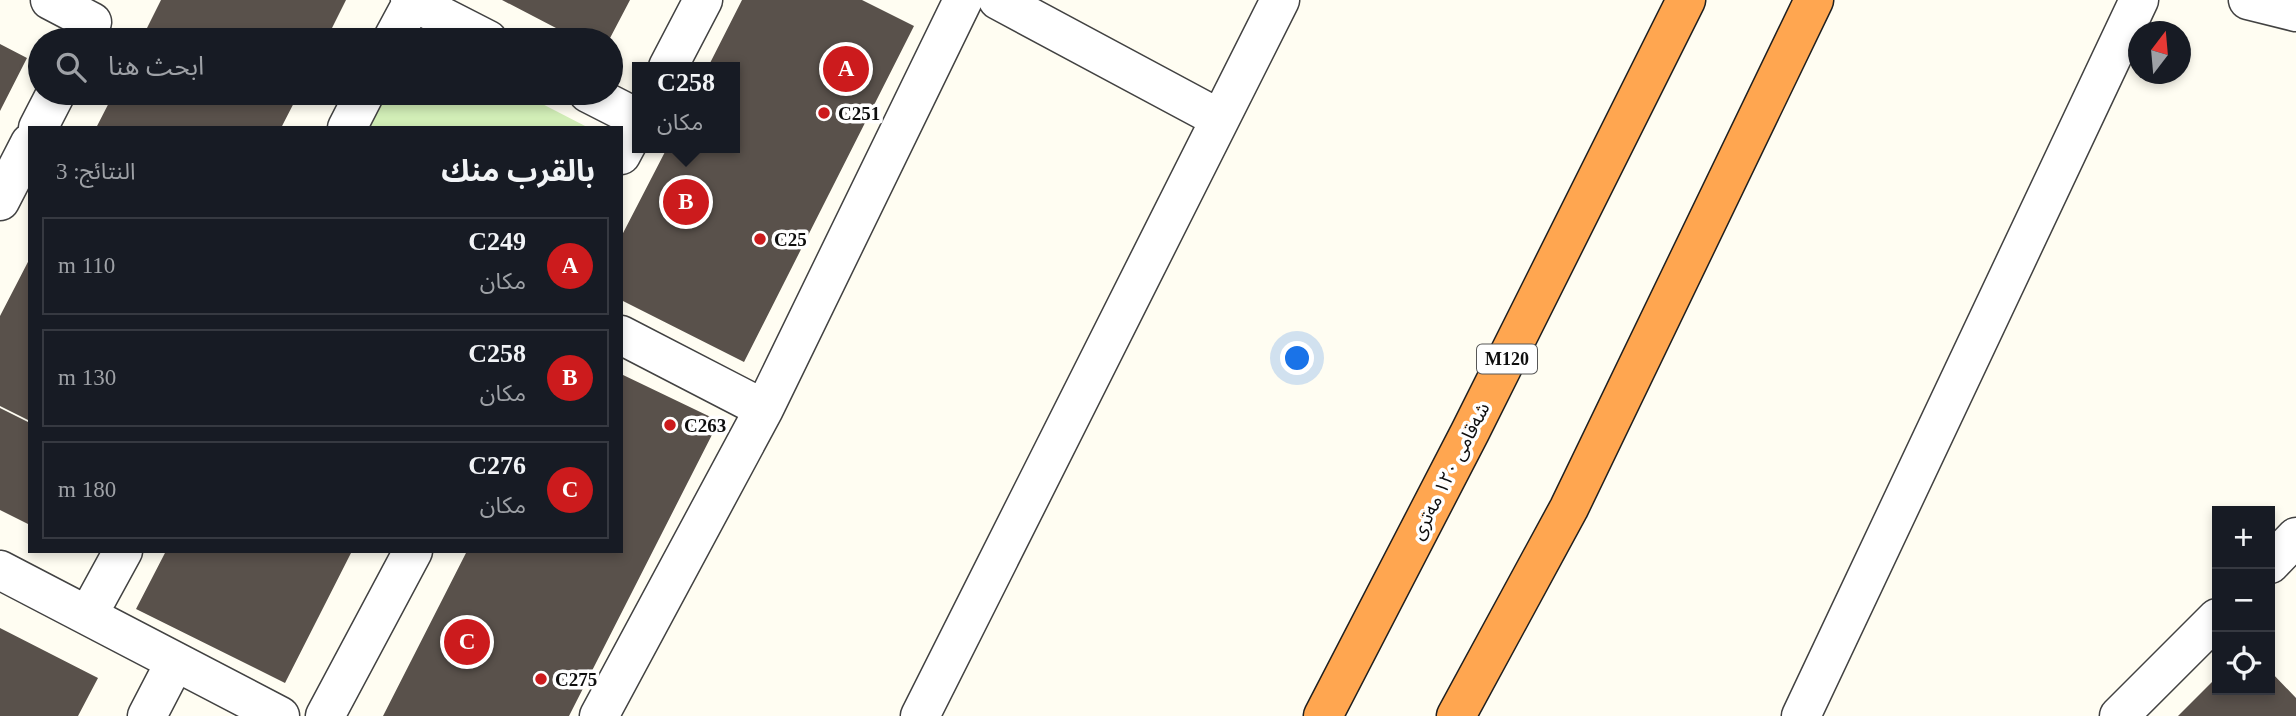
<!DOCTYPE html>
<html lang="ar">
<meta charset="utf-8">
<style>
body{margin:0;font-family:"Times New Roman","Noto Sans Arabic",serif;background:#242831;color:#f1f3f6;direction:rtl}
.controls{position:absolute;right:21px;bottom:21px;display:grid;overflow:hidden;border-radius:0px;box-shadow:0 4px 10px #0003}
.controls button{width:63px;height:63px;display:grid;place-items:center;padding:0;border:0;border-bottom:2px solid #363941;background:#171b24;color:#f1f3f6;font:35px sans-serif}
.compass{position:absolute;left:2128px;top:21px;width:63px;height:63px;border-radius:50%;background:#171b24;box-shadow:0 4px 10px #0003;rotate:16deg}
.you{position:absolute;left:1298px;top:359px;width:24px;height:24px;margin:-18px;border:5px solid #fff;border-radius:50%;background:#1a73e8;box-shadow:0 0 0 10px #1a73e833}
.badge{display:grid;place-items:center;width:46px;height:46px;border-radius:50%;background:#cc1b1d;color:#fff;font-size:23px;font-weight:700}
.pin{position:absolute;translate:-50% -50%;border:4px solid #fff;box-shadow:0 2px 7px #0006}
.popup{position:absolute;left:632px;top:62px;width:108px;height:91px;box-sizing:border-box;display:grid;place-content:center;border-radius:0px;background:#171b24;filter:drop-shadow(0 2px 5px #0005);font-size:23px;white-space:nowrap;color:#9ea1a6}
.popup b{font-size:26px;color:#f1f3f6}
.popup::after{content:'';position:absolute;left:50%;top:100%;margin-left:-14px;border:14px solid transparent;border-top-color:#171b24}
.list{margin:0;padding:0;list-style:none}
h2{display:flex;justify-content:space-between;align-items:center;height:91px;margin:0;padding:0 28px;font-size:30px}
h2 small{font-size:23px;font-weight:400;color:#9ea1a6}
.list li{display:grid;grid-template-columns:46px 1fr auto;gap:21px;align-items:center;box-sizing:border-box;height:98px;margin:0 14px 14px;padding:0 14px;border:2px solid #363941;border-radius:0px}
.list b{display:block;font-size:26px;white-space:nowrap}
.list p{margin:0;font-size:23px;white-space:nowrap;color:#9ea1a6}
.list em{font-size:23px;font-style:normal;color:#9ea1a6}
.icon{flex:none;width:38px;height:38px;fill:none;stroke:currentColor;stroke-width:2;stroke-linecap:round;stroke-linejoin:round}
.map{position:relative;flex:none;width:2296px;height:716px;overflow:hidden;direction:ltr}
.search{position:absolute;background:#171b24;box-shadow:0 4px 10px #0003;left:28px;top:28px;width:595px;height:77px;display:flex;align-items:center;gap:18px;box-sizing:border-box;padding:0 24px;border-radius:38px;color:#9ea1a6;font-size:26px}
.panel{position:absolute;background:#171b24;box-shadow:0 4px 10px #0003;left:28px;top:126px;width:595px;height:427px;border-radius:0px;direction:rtl}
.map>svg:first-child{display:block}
.green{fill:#d2eeb7}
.building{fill:#59514b}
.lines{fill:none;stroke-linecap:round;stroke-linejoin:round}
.minor-casing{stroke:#424242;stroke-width:41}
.highway-casing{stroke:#202020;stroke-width:41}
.minor{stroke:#fff;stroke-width:38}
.highway{stroke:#ffa650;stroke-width:38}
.poi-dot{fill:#cc1b1d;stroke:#fff;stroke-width:2.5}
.labels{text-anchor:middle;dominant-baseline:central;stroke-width:7;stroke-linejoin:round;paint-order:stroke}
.shield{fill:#fff;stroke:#575757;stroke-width:2}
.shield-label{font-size:18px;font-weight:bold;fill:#0f0f0f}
.poi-label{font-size:19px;font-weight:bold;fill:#0f0f0f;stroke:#fff;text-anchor:start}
.street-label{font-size:19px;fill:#0f0f0f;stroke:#fff}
</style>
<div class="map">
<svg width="2296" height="716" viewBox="0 0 2296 716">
<rect width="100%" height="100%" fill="#fffdf2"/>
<path class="green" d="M387,93H521L589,128H369Z"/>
<path class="building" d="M161,0H346L326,40H141Z
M502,0H630L609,40H579Z
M742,0H862L914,26L744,362L621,300V237L667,148H735V67H708Z
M0,44L27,58L0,111Z
M114,93H299L281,128H96Z
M30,258V421L0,406V316Z
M621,374L719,421L569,716H383L467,551H621Z
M0,408L30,423V525L0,510Z
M166,551H352L285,683L136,609Z
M0,628L98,678L78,716H0Z
M2270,671L2296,698V716H2178L2217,677V690H2270Z"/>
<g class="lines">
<defs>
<path id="minor" d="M50,0L92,22
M410,0L488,40
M998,0L1220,119
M2248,0L2296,12
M392,40L413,1
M668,67L703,0
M588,93L637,118
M38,128L56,93
M347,128L365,93
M621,155L637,125
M0,201L30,143
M621,335L764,409
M2270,564L2296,537
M0,570L280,716
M88,615L123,551
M147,716L175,662
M325,716L413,551
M599,716L764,409L963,0
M920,716L1280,0
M1801,716L2139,0
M2119,716L2217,618"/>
<path id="highway" d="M1323,716L1470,432L1686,0
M1456,716L1569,508L1814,0"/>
</defs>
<use href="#minor" class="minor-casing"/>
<use href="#highway" class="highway-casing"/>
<use href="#minor" class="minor"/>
<use href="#highway" class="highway"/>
</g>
<g class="poi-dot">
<circle cx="824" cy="113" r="7"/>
<circle cx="760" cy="239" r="7"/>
<circle cx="670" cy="425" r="7"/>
<circle cx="541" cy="679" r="7"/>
</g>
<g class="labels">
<rect class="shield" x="1477" y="344.5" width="60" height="29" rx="5"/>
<g class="shield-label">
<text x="1507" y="359">M120</text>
</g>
<g class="poi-label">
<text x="838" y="113">C251</text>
<text x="774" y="239">C25</text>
<text x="684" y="425">C263</text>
<text x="555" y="679">C275</text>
</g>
<g class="street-label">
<text transform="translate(1450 471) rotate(-63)">شەقامی ١٢٠ مەتری</text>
</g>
</g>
</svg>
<div class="controls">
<button>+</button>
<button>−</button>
<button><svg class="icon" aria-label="locate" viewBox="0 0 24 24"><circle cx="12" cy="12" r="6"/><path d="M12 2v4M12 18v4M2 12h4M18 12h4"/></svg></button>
</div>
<svg class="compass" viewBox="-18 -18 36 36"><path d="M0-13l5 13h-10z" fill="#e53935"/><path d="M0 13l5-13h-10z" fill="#9ea1a6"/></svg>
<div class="you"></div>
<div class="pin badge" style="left:846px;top:69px">A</div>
<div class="pin badge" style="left:686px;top:202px">B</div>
<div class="popup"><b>C258</b>مكان</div>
<div class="pin badge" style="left:467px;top:642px">C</div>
<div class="search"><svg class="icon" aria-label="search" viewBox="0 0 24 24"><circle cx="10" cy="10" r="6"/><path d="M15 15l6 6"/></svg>ابحث هنا</div>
<section class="panel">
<h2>بالقرب منك<small>النتائج: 3</small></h2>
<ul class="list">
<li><span class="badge">A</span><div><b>C249</b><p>مكان</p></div><em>110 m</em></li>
<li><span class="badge">B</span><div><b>C258</b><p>مكان</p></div><em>130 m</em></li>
<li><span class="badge">C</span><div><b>C276</b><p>مكان</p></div><em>180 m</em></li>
</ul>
</section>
</div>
